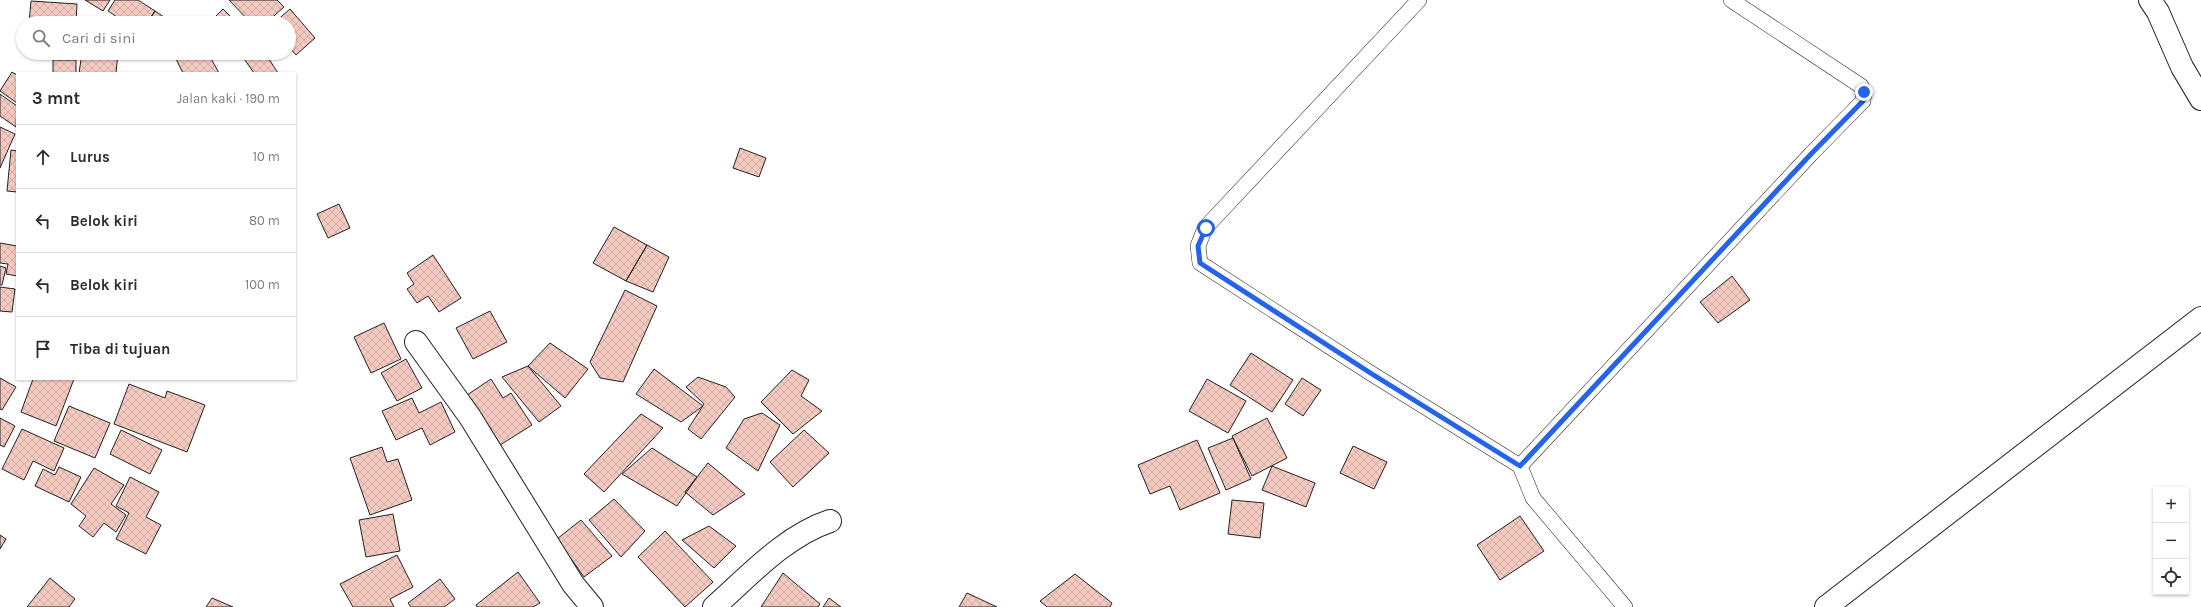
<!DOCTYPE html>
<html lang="id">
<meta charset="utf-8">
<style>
body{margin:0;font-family:Karla,sans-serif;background:#f7f7f7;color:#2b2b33}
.controls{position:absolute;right:12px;bottom:12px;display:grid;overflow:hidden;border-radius:0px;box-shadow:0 1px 3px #0004}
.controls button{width:36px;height:36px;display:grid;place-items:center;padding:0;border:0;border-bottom:1px solid #e1e1e2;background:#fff;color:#2b2b33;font:20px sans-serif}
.stop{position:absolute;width:12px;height:12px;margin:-9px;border:3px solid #2563eb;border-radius:50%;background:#fff}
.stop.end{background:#2563eb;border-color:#fff;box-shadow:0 1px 4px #0008}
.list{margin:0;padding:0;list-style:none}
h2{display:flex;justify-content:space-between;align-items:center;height:52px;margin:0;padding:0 16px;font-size:17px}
h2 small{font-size:13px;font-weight:400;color:#7c7c81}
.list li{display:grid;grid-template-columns:26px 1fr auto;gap:12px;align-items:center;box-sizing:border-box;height:64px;padding:0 16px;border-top:1px solid #e1e1e2}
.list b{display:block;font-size:15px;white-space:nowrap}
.list em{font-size:13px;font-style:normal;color:#7c7c81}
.icon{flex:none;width:22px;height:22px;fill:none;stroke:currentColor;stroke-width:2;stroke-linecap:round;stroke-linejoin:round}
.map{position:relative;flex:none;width:2201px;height:607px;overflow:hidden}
.search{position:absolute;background:#fff;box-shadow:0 1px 3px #0004;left:16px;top:16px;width:280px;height:44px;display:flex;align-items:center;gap:10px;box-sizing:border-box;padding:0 14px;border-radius:22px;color:#7c7c81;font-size:15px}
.panel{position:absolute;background:#fff;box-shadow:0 1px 3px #0004;left:16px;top:72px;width:280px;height:308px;border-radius:0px}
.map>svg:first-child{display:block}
.building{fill:url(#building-cross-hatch);stroke:#222}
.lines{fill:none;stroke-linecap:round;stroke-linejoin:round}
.service-casing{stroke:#222;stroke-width:16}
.minor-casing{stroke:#222;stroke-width:24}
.service{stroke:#fff;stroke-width:15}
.minor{stroke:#fff;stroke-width:22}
.route{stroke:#2563eb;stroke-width:5}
</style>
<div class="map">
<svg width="2201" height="607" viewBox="0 0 2201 607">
<defs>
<pattern id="building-cross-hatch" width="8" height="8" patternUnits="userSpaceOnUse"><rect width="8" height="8" fill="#f3c9c0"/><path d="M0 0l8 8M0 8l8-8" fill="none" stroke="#d0aca5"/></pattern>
</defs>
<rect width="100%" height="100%" fill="#fff"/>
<path class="building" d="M85,0H110L103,11Z
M115,0H138L155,11L147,23H126L108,11Z
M229,0H277L284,7L266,23H251Z
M31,1L77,4L76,23H29Z
M223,9L237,23H209Z
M290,9L315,38L296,55L289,47V23H274Z
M155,11L173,23H147Z
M85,20L114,23H85Z
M82,53H118L116,73H79Z
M177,53H208L219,73H183L174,55Z
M246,53H265L278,73H254L242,56Z
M53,60H76V73H53Z
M12,72L17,75V103L0,91Z
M0,94L17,106L16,127L0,116Z
M0,127L15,134L0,168Z
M740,148L766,158L759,177L733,168Z
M11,150L17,151V192L7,191Z
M339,204L350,228L328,238L317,214Z
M614,227L647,245L626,281L593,263Z
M0,243L17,246V276L6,274L8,264L0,263Z
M647,245L669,257L653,292L626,281Z
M433,255L461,298L439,312L428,296L417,303L407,289L414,284L407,273Z
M0,266L6,268L2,285H0Z
M1732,276L1750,300L1718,323L1700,302Z
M0,287L15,289L12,312L0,311Z
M625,290L657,306L623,382L600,378L590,362Z
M490,311L507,342L473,359L456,328Z
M384,323L401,359L371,373L354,337Z
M550,343L588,369L565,398L528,366Z
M1251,353L1293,380L1272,412L1230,385Z
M406,359L422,388L397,401L381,373Z
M528,366L561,406L539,422L502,377Z
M654,369L703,406L681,422L636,394Z
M792,370L809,380L801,396L822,411L793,434L761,402Z
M698,377L726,387L735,397L701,439L688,429L704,404L686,387Z
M0,378L16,387L2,410L0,409Z
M1302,378L1321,390L1303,416L1285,404Z
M33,379H74L56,426L21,412Z
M491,379L503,398L511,393L532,425L497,447L464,397Z
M1207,379L1246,401L1228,433L1189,411Z
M129,384L165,398L167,391L205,405L187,452L114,424Z
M412,398L419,413L441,402L455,432L430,445L422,428L396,440L382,411Z
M69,406L110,423L95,458L54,441Z
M762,413L780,425L758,471L726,448L744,419Z
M641,414L663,428L604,492L584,474Z
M0,418L15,426L4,447L0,445Z
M1267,418L1287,458L1252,476L1232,436Z
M22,429L64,448L54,471L33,461L24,480L2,469Z
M121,430L162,450L150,474L110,454Z
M804,430L829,453L793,487L770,462Z
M1233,438L1251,479L1226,490L1208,448Z
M1197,440L1220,493L1180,510L1170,486L1150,494L1138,465Z
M1353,446L1387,462L1374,489L1340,473Z
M382,447L387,462L398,459L412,500L370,515L350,458Z
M652,448L697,477L677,506L622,474Z
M708,463L745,494L713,515L685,492Z
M1272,466L1315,483L1306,507L1262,490Z
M59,467L81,477L69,502L35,486L43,469L55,475Z
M94,468L124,485L111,504L126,515L116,532L104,523L93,537L79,526L86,516L71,504Z
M130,477L159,492L146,517L161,525L146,554L116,539L129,513L116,506Z
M614,499L645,531L621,557L589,520Z
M1232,500L1264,503L1260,538L1228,534Z
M393,514L400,551L366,557L359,520Z
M1520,516L1544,551L1500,580L1477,545Z
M581,520L612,556L584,577L557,539Z
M709,526L736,546L714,568L682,540Z
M665,531L713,582L685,607L638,557Z
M0,535L6,539L0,549Z
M397,555L413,587L390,599L394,607H353L340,584Z
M518,572L540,603L533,607H477L476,605Z
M783,573L820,604L818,607H761Z
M1075,574L1112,603L1110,607H1047L1040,601Z
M50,578L75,599L69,607H27Z
M440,579L455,599L444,607H411L408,603Z
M967,593L997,607H959Z
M212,598L233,607H206Z
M829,598L841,607H823Z"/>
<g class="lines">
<defs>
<path id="service" d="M1419,0L1205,228L1198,246L1200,263L1372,374L1520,466L1533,498L1625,607
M1520,466L1811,154L1863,101L1864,92L1861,86L1731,0"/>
<path id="minor" d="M2150,0L2158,12L2182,67L2201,99
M416,342L470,417L573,584L592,607
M714,607C749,576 785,536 830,521
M1826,607L2201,318"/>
</defs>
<use href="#service" class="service-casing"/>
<use href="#minor" class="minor-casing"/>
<use href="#service" class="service"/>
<use href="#minor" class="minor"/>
</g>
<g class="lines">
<path class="route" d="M1206,228L1198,246L1200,263L1372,374L1520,466L1811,154L1863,101L1864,92"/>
</g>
</svg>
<div class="controls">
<button>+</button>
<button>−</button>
<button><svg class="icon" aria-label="locate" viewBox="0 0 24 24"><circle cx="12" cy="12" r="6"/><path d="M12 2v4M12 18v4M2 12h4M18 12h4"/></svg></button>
</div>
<div class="stop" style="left:1206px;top:228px"></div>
<div class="stop end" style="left:1864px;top:92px"></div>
<div class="search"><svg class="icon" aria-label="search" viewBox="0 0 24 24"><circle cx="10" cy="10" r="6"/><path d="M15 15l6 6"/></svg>Cari di sini</div>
<section class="panel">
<h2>3 mnt<small>Jalan kaki · 190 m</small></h2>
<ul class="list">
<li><svg class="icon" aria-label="ahead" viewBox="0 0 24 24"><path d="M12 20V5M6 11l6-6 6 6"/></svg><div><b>Lurus</b></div><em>10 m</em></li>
<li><svg class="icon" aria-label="left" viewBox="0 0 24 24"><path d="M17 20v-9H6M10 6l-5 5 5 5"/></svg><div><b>Belok kiri</b></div><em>80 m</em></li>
<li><svg class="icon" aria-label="left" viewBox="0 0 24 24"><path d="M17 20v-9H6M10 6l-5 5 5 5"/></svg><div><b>Belok kiri</b></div><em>100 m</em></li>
<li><svg class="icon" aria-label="arrive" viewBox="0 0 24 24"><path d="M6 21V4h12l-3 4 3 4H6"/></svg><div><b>Tiba di tujuan</b></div></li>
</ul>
</section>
</div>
